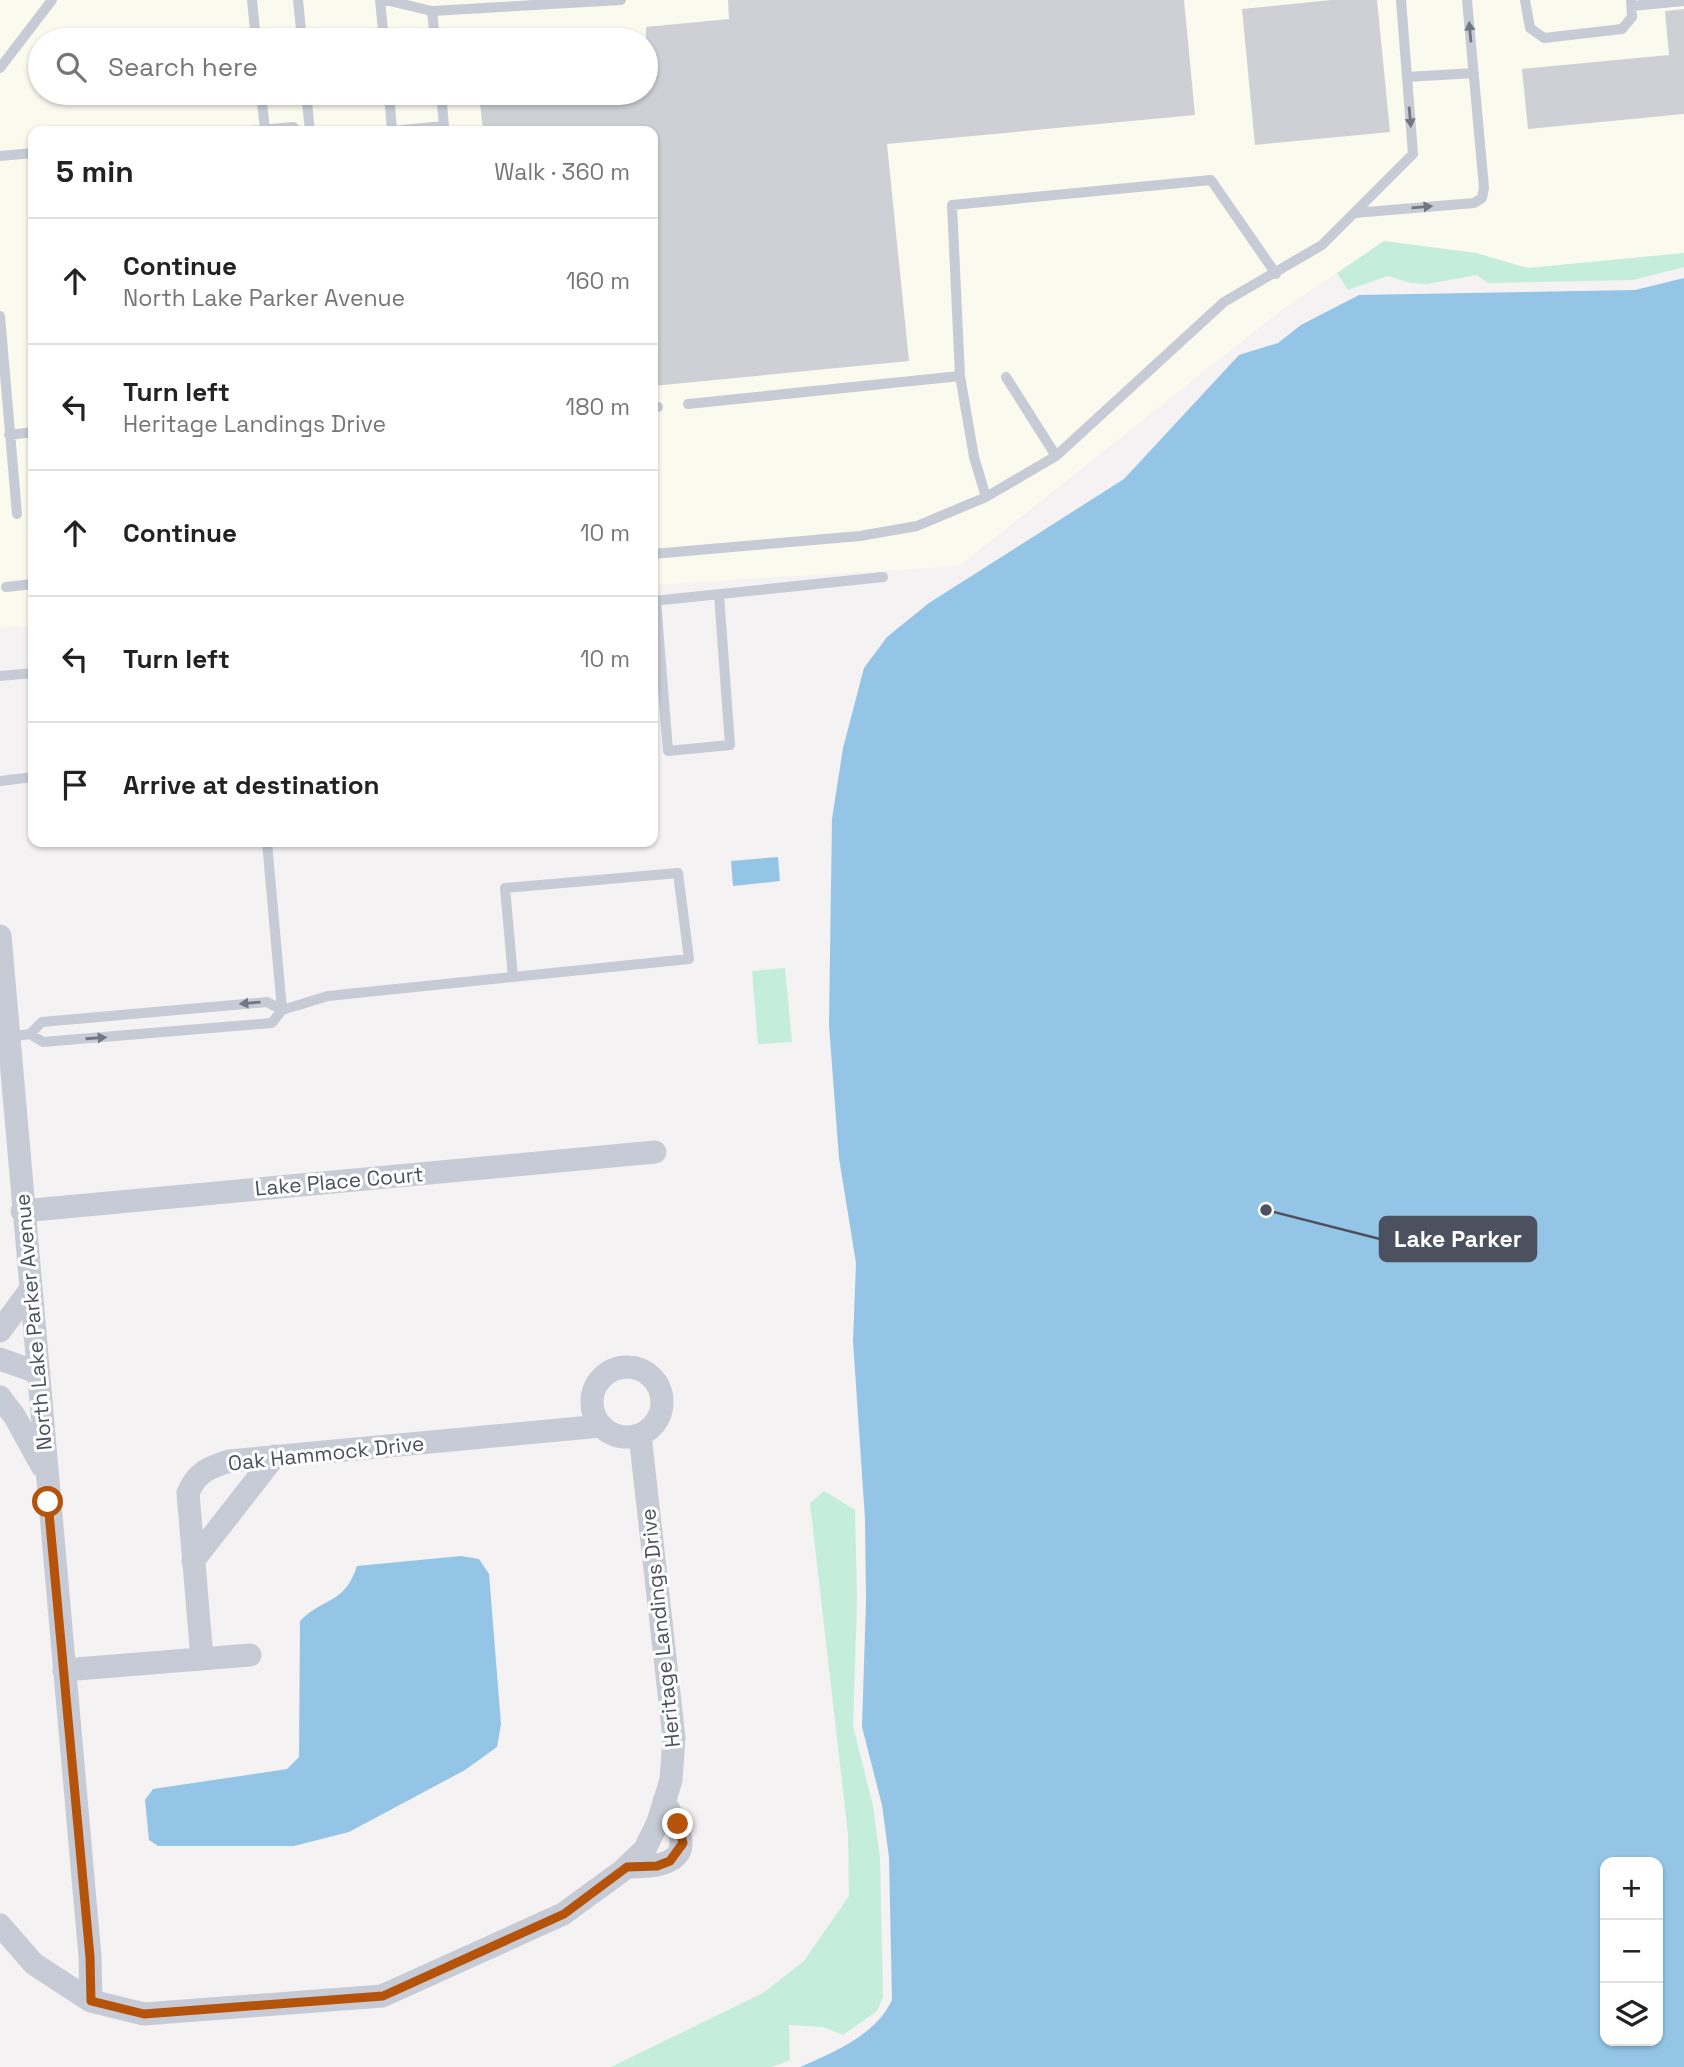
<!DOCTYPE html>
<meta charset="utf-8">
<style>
body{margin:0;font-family:"Space Grotesk",sans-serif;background:#f2f2f2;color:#222}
.controls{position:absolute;right:21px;bottom:21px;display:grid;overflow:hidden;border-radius:14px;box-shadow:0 2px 5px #0004}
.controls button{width:63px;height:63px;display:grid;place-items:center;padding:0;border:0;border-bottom:2px solid #e0e0e0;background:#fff;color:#222;font:35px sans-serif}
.stop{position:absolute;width:21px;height:21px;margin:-16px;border:5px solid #b45309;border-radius:50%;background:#fff}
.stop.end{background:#b45309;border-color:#fff;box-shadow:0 2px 7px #0008}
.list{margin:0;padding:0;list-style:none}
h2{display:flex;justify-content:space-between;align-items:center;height:91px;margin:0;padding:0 28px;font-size:30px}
h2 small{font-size:23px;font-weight:400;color:#767676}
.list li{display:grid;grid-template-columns:46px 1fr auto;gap:21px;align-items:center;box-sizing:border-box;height:126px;padding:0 28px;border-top:2px solid #e0e0e0}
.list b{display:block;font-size:26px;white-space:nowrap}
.list p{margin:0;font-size:23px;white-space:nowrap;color:#767676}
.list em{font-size:23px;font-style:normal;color:#767676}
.icon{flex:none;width:38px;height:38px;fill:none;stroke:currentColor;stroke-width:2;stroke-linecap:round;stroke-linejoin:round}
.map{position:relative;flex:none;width:1684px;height:2067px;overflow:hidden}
.search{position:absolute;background:#fff;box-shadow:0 2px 5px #0004;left:28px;top:28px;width:630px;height:77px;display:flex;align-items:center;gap:18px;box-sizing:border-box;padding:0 24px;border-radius:38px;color:#767676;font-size:26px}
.panel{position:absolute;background:#fff;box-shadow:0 2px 5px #0004;left:28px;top:126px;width:630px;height:721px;border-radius:14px}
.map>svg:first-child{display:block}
.commercial{fill:#fbfaee;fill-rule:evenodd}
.green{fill:#c5eddc}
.water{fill:#95c5e6;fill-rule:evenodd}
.building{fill:#cfd0d5}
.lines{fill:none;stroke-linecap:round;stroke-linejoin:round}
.lane{stroke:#c7cbd5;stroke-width:10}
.street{stroke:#c7cbd5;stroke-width:23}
.oneway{fill:#707682}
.route{stroke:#b45309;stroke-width:9}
.labels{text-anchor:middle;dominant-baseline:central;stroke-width:6;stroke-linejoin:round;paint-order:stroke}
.street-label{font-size:21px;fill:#4b515e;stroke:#fff}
.leader{fill:none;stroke:#4b515e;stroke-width:2.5}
.callout-dot{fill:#4b515e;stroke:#fff;stroke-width:2.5}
.callout{fill:#4b515e;stroke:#4b515e;stroke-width:2.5}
.callout-label{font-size:23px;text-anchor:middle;font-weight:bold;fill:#fff}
</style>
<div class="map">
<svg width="1684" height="2067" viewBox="0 0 1684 2067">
<rect width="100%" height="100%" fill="#f4f2f2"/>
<path class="commercial" d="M0,0H1684V253L1528,268L1476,253L1384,241L1279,312L959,566L653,585V131H33V626L0,628ZM40,40H646V93H40Z"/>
<path class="green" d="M1384,241L1476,253L1528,268L1684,253V267L1633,280L1488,283L1477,275L1427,284L1411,283L1388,276L1348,290L1337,273Z
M785,968L792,1042L758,1044L752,971Z
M824,1491L855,1510L857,1600L853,1726L873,1806L880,1858L883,1997L877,2011L843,2035L823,2027L789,2025L790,2060L772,2067H611L763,1993L804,1961L849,1896L848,1834L810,1503Z"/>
<path class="water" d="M1684,278V2067H800C834,2052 876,2035 892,2000L889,1857L882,1805L862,1727L866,1601L865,1519L853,1341L856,1263L839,1158L829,1025L832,819L843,748L864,668L887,637L929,603L1124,479L1239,355L1278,343L1301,325L1359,295L1635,290ZM1658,1862V2041H1605V1862Z
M778,857L780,881L733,886L731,861Z
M461,1556L479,1559L489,1574L501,1724L497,1747L465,1770L349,1832L294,1846H158L149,1840L145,1800L153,1789L287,1769L299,1757L300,1621C325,1596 344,1605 357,1566Z"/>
<path class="building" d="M728,0H1184L1195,115L887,144L909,361L653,386V131H483L479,93H646V27L729,19Z
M1331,0H1377L1390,132L1255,145L1242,9Z
M1684,9V114L1528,129L1522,69L1669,55L1665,11Z"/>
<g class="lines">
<path class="lane" d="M252,0L256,40
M298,0L302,40
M380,0L384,40
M385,0L432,11L621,0
M1525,0L1530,28L1544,38L1622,29L1632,17L1631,0
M1632,6L1684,1
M432,11L435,40
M0,68L52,0
M1407,77L1474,73
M261,93L265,130
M306,93L310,131
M389,93L392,131L444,126L441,93
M248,131L293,127L298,131
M0,156L33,153
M1354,213L1474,203L1482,198L1484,188L1467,0
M0,316L17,514
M960,376L952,205L1211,180L1276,274
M1006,377L1056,456
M688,404L960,376L974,457L986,497
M653,408L658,407
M9,435L33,432
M653,554L860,536L917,526L986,497L1056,456L1224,302L1322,245L1413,154L1401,0
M6,587L33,584
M653,601L883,577
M656,601L668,751L730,745L719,595
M0,676L33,673
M0,781L33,777
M267,842L282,1010L328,996L689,959L678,873L505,888L513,977
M9,1037L30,1034L42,1022L267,1002L282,1010L272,1023L43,1042L30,1034"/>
<path class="street" d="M0,936L90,1957L91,2001
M22,1211L655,1152
M0,1331L30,1290
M0,1359L39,1373
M592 1402a35 35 0 1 1 70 0a35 35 0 1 1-70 0Z
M0,1397L15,1417L42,1466
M193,1561L275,1456
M202,1658L188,1493C197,1472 208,1468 229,1461L601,1426
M64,1670L250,1655
M627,1867C686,1867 694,1850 664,1801
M0,1925L34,1964L91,2001L144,2014L382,1996L563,1914L622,1871L645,1849L658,1822L671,1780L674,1738L640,1435"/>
</g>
<defs><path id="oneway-solid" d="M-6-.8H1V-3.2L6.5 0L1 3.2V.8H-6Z" transform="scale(1.75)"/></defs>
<g class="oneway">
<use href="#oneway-solid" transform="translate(1470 32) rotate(-95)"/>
<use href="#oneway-solid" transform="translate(1410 117) rotate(85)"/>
<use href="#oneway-solid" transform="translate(1422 207) rotate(-5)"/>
<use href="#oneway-solid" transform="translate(250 1003) rotate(175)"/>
<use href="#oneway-solid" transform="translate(96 1038) rotate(-4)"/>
</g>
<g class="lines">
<path class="route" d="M48,1502L90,1957L91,2001L144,2014L383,1996L564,1914L627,1867L657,1866L670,1861L683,1843L678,1824"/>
</g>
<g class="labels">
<g class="street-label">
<text transform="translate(339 1181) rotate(-5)">Lake Place Court</text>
<text transform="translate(33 1322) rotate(-95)">North Lake Parker Avenue</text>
<text transform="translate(326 1453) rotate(-6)">Oak Hammock Drive</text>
<text transform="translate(660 1628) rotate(-96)">Heritage Landings Drive</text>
</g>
</g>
<path class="leader" d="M1266 1210L1380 1239"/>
<circle class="callout-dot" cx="1266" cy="1210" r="7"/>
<rect class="callout" x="1380" y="1217" width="156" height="44" rx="7"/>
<g class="callout-label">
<text x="1458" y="1247">Lake Parker</text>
</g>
</svg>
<div class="controls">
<button>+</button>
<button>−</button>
<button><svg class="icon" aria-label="layers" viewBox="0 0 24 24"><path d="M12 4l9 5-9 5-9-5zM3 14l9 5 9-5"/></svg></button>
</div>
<div class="stop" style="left:48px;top:1502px"></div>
<div class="stop end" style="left:678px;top:1824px"></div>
<div class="search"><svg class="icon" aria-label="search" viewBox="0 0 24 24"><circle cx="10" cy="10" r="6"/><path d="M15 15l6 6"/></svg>Search here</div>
<section class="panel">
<h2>5 min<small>Walk · 360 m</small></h2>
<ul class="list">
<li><svg class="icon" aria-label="ahead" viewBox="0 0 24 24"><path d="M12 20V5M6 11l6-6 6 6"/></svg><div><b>Continue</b><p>North Lake Parker Avenue</p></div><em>160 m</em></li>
<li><svg class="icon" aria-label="left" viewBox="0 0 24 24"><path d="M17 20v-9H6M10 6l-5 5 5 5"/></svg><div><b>Turn left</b><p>Heritage Landings Drive</p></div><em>180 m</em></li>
<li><svg class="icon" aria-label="ahead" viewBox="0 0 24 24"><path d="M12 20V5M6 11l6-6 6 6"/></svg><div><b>Continue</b></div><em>10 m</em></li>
<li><svg class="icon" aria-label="left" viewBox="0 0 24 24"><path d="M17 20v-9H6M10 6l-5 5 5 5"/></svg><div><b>Turn left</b></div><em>10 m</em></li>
<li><svg class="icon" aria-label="arrive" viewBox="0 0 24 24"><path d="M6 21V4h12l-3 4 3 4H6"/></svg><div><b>Arrive at destination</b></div></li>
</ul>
</section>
</div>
